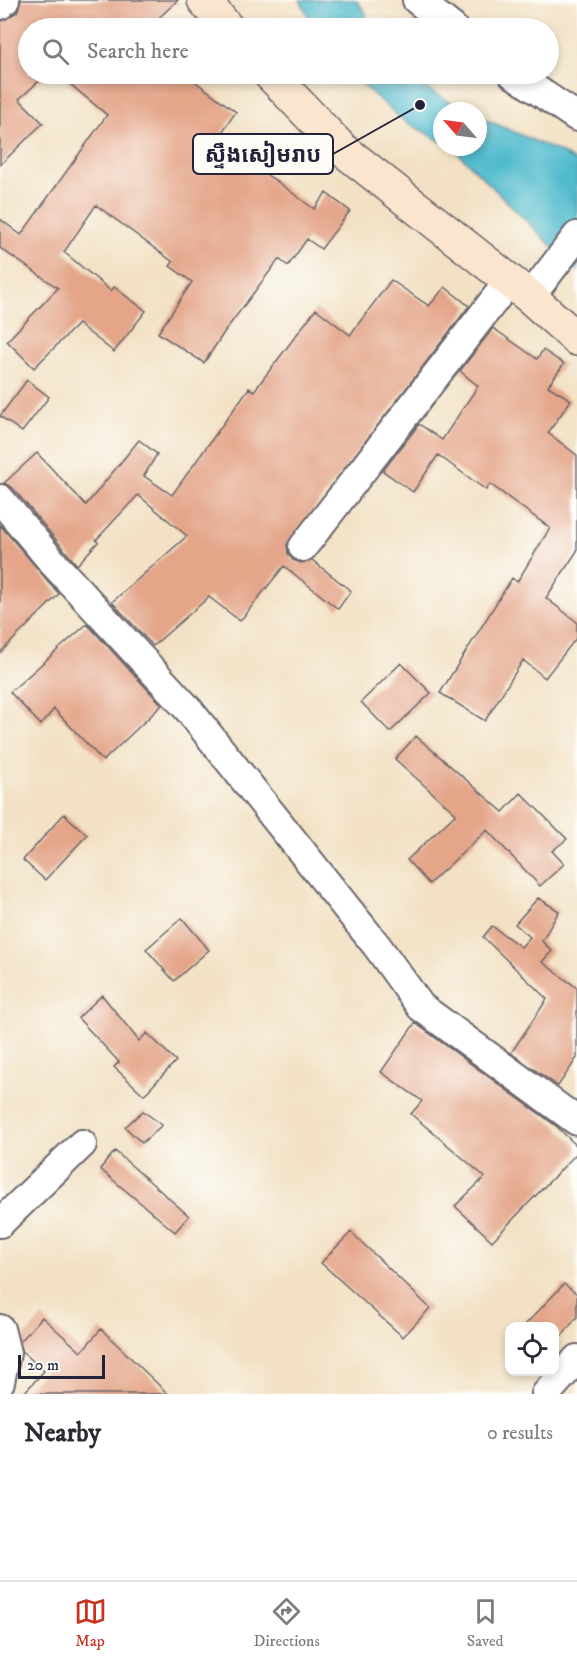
<!DOCTYPE html>
<meta charset="utf-8">
<style>
body{margin:0;font-family:"IM FELL DW Pica","Noto Sans Khmer",serif;background:#f2f2f3;color:#2b2b33}
.controls{position:absolute;right:18px;bottom:18px;display:grid;overflow:hidden;border-radius:12px;box-shadow:0 3px 9px #0003}
.controls button{width:54px;height:54px;display:grid;place-items:center;padding:0;border:0;border-bottom:2px solid #e1e1e2;background:#fff;color:#2b2b33;font:30px sans-serif}
.compass{position:absolute;left:433px;top:102px;width:54px;height:54px;border-radius:50%;background:#fff;box-shadow:0 3px 9px #0003;rotate:298deg}
.scale{position:absolute;left:18px;bottom:15px;width:87px;box-sizing:border-box;padding-left:6px;border:3px solid #22223b;border-top:0;font-size:16px;line-height:21px;white-space:nowrap;color:#22223b;-webkit-text-stroke:4px #fdfcf7;paint-order:stroke}
.list{margin:0;padding:0;list-style:none}
h2{display:flex;justify-content:space-between;align-items:center;height:78px;margin:0;padding:0 24px;font-size:26px}
h2 small{font-size:20px;font-weight:400;color:#7c7c81}
.icon{flex:none;width:33px;height:33px;fill:none;stroke:currentColor;stroke-width:2;stroke-linecap:round;stroke-linejoin:round}
.map{position:relative;flex:none;width:577px;height:1394px;overflow:hidden}
.search{position:absolute;background:#fff;box-shadow:0 3px 9px #0003;left:18px;right:18px;top:18px;height:66px;display:flex;align-items:center;gap:15px;box-sizing:border-box;padding:0 21px;border-radius:33px;color:#7c7c81;font-size:22px}
.sheet{height:186px;background:#fff}
nav{display:flex;justify-content:space-around;align-items:center;box-sizing:border-box;height:84px;border-top:2px solid #e1e1e2;background:#fff;font-size:16px;color:#7c7c81}
nav a{display:grid;justify-items:center;gap:3px}
nav .on{color:#c8321e}
.map>svg:first-child{display:block}
.water{fill:#51bbce;stroke:#3a6e84;stroke-width:1.5}
.building{fill:#e4a589}
.lines{fill:none;stroke-linecap:round;stroke-linejoin:round}
.street-casing{stroke:#6b656b;stroke-width:32}
.secondary-casing{stroke:#6b656b;stroke-width:36}
.street{stroke:#fff;stroke-width:28}
.secondary{stroke:#fbe5cf;stroke-width:33}
.leader{fill:none;stroke:#22223b;stroke-width:2}
.callout-dot{fill:#22223b;stroke:#fdfcf7;stroke-width:2}
.callout{fill:#fdfcf7;stroke:#22223b;stroke-width:2}
.callout-label{font-size:22px;text-anchor:middle;font-weight:bold;fill:#22223b}
</style>
<div class="map">
<svg width="577" height="1394" viewBox="0 0 577 1394">
<rect width="100%" height="100%" fill="#fdfcf7"/>
<filter id="ink" filterUnits="userSpaceOnUse"><feTurbulence type="fractalNoise" baseFrequency=".0167" numOctaves="2"/><feDisplacementMap in="SourceGraphic" scale="12" xChannelSelector="R" yChannelSelector="G"/><feConvolveMatrix kernelMatrix="1 2 1 2 8 2 1 2 1" color-interpolation-filters="sRGB"/></filter>
<filter id="wash" filterUnits="userSpaceOnUse"><feTurbulence type="fractalNoise" baseFrequency=".008" numOctaves="4" result="noise"/><feDisplacementMap in="SourceGraphic" scale="24" xChannelSelector="R" yChannelSelector="G"/><feGaussianBlur stdDeviation="1.35" result="paint"/><feColorMatrix in="noise" values="0 0 0 0 0 0 0 0 0 0 0 0 0 0 0 0 0 1.4 0 .05"/><feComposite in="paint" operator="in"/></filter>
<g filter="url(#wash)">
<rect width="100%" height="100%" fill="#f2e1c4"/>
<path class="water" d="M300,0H356L366,13L367,28H314Z
M350,74H399L467,111H442V142L404,121Z
M478,116L562,153L577,163V271L452,147H478Z"/>
<g id="blocks">
<path class="building" d="M21,0H178L148,28H28V74H47L19,99L43,123L0,165V22L17,12Z
M58,74H185L236,112L215,142L275,180L314,209L326,193L350,211L321,249L307,239L288,266L279,259L225,331L204,363L158,333L192,282L170,266L173,262L96,205L64,252L111,291L114,287L146,311L114,352L78,324L34,368L7,341L58,288L0,248V219L21,235L107,115Z
M391,280L429,306L445,287L469,306L287,544L288,554L293,560L301,563L312,560L351,591L338,609L284,566L240,621L209,597L153,646L112,602L187,536L138,495L96,540L98,542L77,565L13,488L4,483L37,453L86,505L139,440L157,454L144,476L172,495L249,388L254,391L316,309L350,335Z
M493,328L537,359L543,350L564,364L548,386L571,400L548,433L577,455V551L546,598L577,622V637L545,678L523,660L485,721L440,693L512,578L517,582L550,528L490,484L486,490L438,455L413,492L383,471L419,424L442,440L478,386L460,371Z
M27,380L49,397L22,432L0,416Z
M0,525L59,594L0,653Z
M87,624L162,705L103,761L54,709L41,725L10,692Z
M401,663L431,693L390,732L361,702Z
M416,736L503,812L521,793L567,839L552,851L564,864L540,886L487,830L429,884L407,860L456,814L395,759Z
M64,814L87,835L45,880L23,860Z
M538,898L559,911L542,941L552,951L542,962L577,988V1058L558,1086L511,1053L547,999L483,937L492,926L521,947L530,937L515,924Z
M182,918L209,950L174,981L146,949Z
M102,995L139,1041L147,1033L176,1061L144,1095L114,1067L119,1062L78,1018Z
M415,1023L556,1126L577,1146V1153L492,1241L455,1206L485,1177L411,1114L422,1101L381,1072Z
M143,1111L162,1125L142,1143L125,1127Z
M115,1151L189,1216L175,1232L100,1169Z
M351,1232L430,1308L403,1337L321,1263Z
M564,1284L577,1294V1317L562,1336L555,1330V1326H524Z
M42,1317L81,1352L101,1329L168,1394H23L44,1371L22,1351L20,1342Z"/>
</g>
</g>
<g filter="url(#ink)">
<use href="#blocks" fill-opacity="0" stroke="#6b656b" stroke-width="1.5"/>
<g class="lines">
<defs>
<path id="street" d="M417,0L453,28
M0,5L5,0
M513,74L577,117
M530,297L577,236
M0,499L55,565L188,709L377,946L421,1007L577,1121
M303,547L509,281
M0,1223L82,1144
M0,1329L6,1353L0,1382
M546,1394L577,1359"/>
<path id="secondary" d="M204,0L227,28
M270,74L342,149L530,297L577,339"/>
</defs>
<use href="#street" class="street-casing"/>
<use href="#secondary" class="secondary-casing"/>
<use href="#street" class="street"/>
<use href="#secondary" class="secondary"/>
</g>
</g>
<path class="leader" d="M420 105L333 154"/>
<circle class="callout-dot" cx="420" cy="105" r="6"/>
<rect class="callout" x="193" y="134" width="140" height="40" rx="6"/>
<g class="callout-label">
<text x="263" y="162">ស្ទឹងសៀមរាប</text>
</g>
</svg>
<div class="controls">
<button><svg class="icon" aria-label="locate" viewBox="0 0 24 24"><circle cx="12" cy="12" r="6"/><path d="M12 2v4M12 18v4M2 12h4M18 12h4"/></svg></button>
</div>
<svg class="compass" viewBox="-18 -18 36 36"><path d="M0-13l5 13h-10z" fill="#e53935"/><path d="M0 13l5-13h-10z" fill="#7c7c81"/></svg>
<div class="scale">20 m</div>
<div class="search"><svg class="icon" aria-label="search" viewBox="0 0 24 24"><circle cx="10" cy="10" r="6"/><path d="M15 15l6 6"/></svg>Search here</div>
</div>
<section class="sheet">
<h2>Nearby<small>0 results</small></h2>
<ul class="list">
</ul>
</section>
<nav>
<a class="on"><svg class="icon" aria-label="map" viewBox="0 0 24 24"><path d="M3 6l6-2 6 2 6-2v14l-6 2-6-2-6 2zM9 4v14M15 6v14"/></svg>Map</a>
<a><svg class="icon" aria-label="directions" viewBox="0 0 24 24"><path d="M12 3l9 9-9 9-9-9zM9 14v-3h6M13 9l2 2-2 2"/></svg>Directions</a>
<a><svg class="icon" aria-label="saved" viewBox="0 0 24 24"><path d="M7 4h10v16l-5-4-5 4z"/></svg>Saved</a>
</nav>
